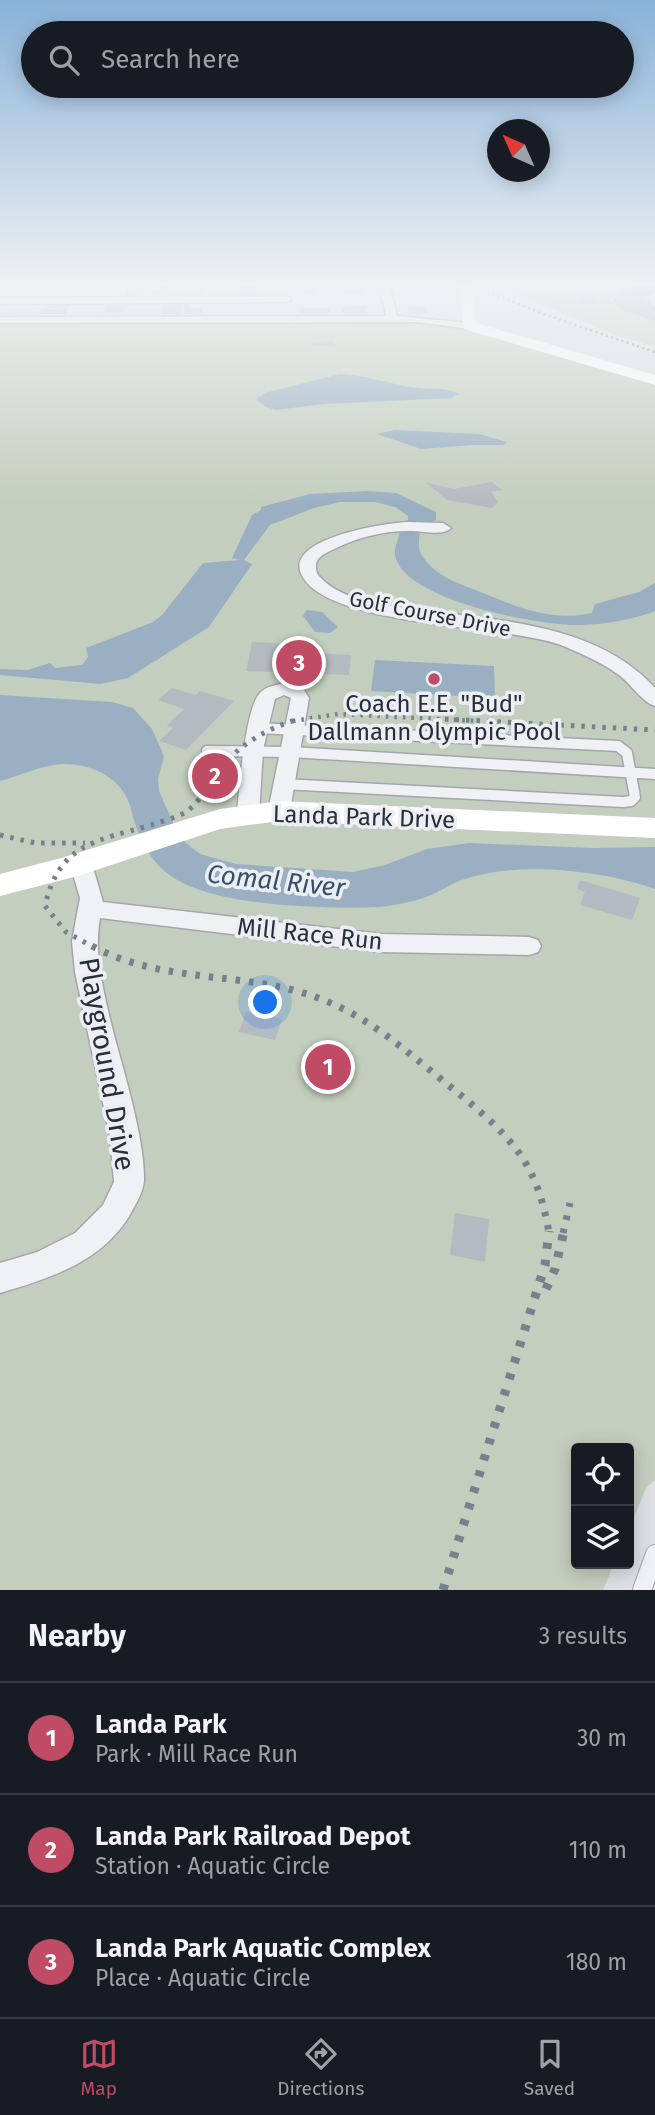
<!DOCTYPE html>
<meta charset="utf-8">
<style>
body{margin:0;font-family:"Fira Sans",sans-serif;background:#242831;color:#f1f3f6}
.controls{position:absolute;right:21px;bottom:21px;display:grid;overflow:hidden;border-radius:7px;box-shadow:0 4px 18px #0003}
.controls button{width:63px;height:63px;display:grid;place-items:center;padding:0;border:0;border-bottom:2px solid #363941;background:#171b24;color:#f1f3f6;font:35px sans-serif}
.compass{position:absolute;left:487px;top:119px;width:63px;height:63px;border-radius:50%;background:#171b24;box-shadow:0 4px 18px #0003;rotate:315deg}
.you{position:absolute;left:266px;top:1003px;width:24px;height:24px;margin:-18px;border:5px solid #fff;border-radius:50%;background:#1a73e8;box-shadow:0 0 0 10px #1a73e833}
.badge{display:grid;place-items:center;width:46px;height:46px;border-radius:50%;background:#c04b64;color:#fff;font-size:23px;font-weight:700}
.pin{position:absolute;translate:-50% -50%;border:4px solid #fff;box-shadow:0 2px 7px #0006}
.list{margin:0;padding:0;list-style:none}
h2{display:flex;justify-content:space-between;align-items:center;height:91px;margin:0;padding:0 28px;font-size:30px}
h2 small{font-size:23px;font-weight:400;color:#9ea1a6}
.list li{display:grid;grid-template-columns:46px 1fr auto;gap:21px;align-items:center;box-sizing:border-box;height:112px;padding:0 28px;border-top:2px solid #363941}
.list b{display:block;font-size:26px;white-space:nowrap}
.list p{margin:0;font-size:23px;white-space:nowrap;color:#9ea1a6}
.list em{font-size:23px;font-style:normal;color:#9ea1a6}
.icon{flex:none;width:38px;height:38px;fill:none;stroke:currentColor;stroke-width:2;stroke-linecap:round;stroke-linejoin:round}
.map{position:relative;flex:none;width:655px;height:1590px;overflow:hidden}
.search{position:absolute;background:#171b24;box-shadow:0 4px 18px #0003;left:21px;right:21px;top:21px;height:77px;display:flex;align-items:center;gap:18px;box-sizing:border-box;padding:0 24px;border-radius:38px;color:#9ea1a6;font-size:26px}
.sheet{height:427px;background:#171b24}
nav{display:flex;justify-content:space-around;align-items:center;box-sizing:border-box;height:98px;border-top:2px solid #363941;background:#171b24;font-size:19px;color:#9ea1a6}
nav a{display:grid;justify-items:center;gap:4px}
nav .on{color:#c04b64}
.map>svg:first-child{display:block}
.green{fill:#c3cebe}
.water{fill:#9ab0c2}
.building{fill:#b4bac1}
.lines{fill:none;stroke-linecap:round;stroke-linejoin:round}
.lane-far1-casing{stroke:#a2a7ae;stroke-width:13}
.lane-casing{stroke:#a2a7ae;stroke-width:20}
.street-casing{stroke:#a2a7ae;stroke-width:3}
.lane-far1{stroke:#eff1f4;stroke-width:10}
.lane{stroke:#eff1f4;stroke-width:18}
.street{fill:#eff1f4;fill-rule:evenodd}
.secondary{fill:#fff;fill-rule:evenodd}
.rail-far4{stroke:#77818d;stroke-width:2.5;stroke-dasharray:2 3.5;stroke-linecap:butt}
.rail-far3{stroke:#77818d;stroke-width:4.5;stroke-dasharray:2.5 6;stroke-linecap:butt}
.rail-far2{stroke:#77818d;stroke-width:5;stroke-dasharray:3.5 7;stroke-linecap:butt}
.rail-far1{stroke:#77818d;stroke-width:7;stroke-dasharray:4.5 9;stroke-linecap:butt}
.rail{stroke:#77818d;stroke-width:9;stroke-dasharray:6 11;stroke-linecap:butt}
.poi-dot{fill:#c04b64;stroke:#ebeff3;stroke-width:2.5}
.labels{text-anchor:middle;dominant-baseline:central;stroke-width:7;stroke-linejoin:round;paint-order:stroke}
.far-street-label{font-size:21px;fill:#282f3a;stroke:#ebeff3}
.poi-label{font-size:24px;fill:#282f3a;stroke:#ebeff3}
.street-label{font-size:24px;fill:#282f3a;stroke:#ebeff3}
.water-label{font-size:26px;font-style:italic;fill:#365069;stroke:#ebeff3}
.near-street-label{font-size:28px;fill:#282f3a;stroke:#ebeff3}
</style>
<div class="map">
<svg width="655" height="1590" viewBox="0 0 655 1590">
<rect width="100%" height="100%" fill="#dce0e5"/>
<path class="green" d="M490,283H636L610,299L621,310L655,321V347L613,334Z
M406,321C490,327 574,360 655,384V1480L646,1488L629,1530V1448H576V1564H614L603,1590H0V323Z"/>
<path class="water" d="M639,283H655V292L646,297L655,306V321L621,310L613,300L618,294Z
M340,374C364,375 388,383 410,387C426,390 445,386 459,394L451,398L324,404L276,410L266,407L256,399L265,393Z
M395,430L479,434L507,442L504,445H473L421,449L377,434Z
M367,491L396,493L436,512V520L420,528C420,536 417,547 421,554C436,578 459,583 483,593C519,608 552,622 592,613L595,604L639,592L655,583V611C632,620 606,624 582,625C543,627 400,600 395,554C394,544 402,533 401,522L408,520V516L395,507L375,502H340L314,508L270,525L244,560L252,564L209,627L128,678L100,684L0,675V669L27,670L50,663L55,668L82,665L88,657L86,648L153,622L162,615L203,563L240,560L232,558L252,515L261,510V507L310,494Z
M307,610L322,612L338,627L330,633L315,632L303,616Z
M375,660L494,666L495,698L371,691Z
M0,695L112,702L133,708L152,729L164,756L158,779L159,791L175,827L186,843L200,854L236,864L353,872L385,865L427,849L469,843L593,848L655,847V889C602,870 518,861 465,879C454,882 445,888 436,893C418,901 398,905 379,907C325,909 215,907 171,876C148,860 137,834 131,809C123,778 92,763 62,764C42,765 19,776 0,781Z"/>
<path class="building" d="M160,286H171L167,295H149L150,292H146L148,290H159Z
M239,286H256V295L239,296Z
M304,286L319,287L318,294H302Z
M345,287H362L365,294H345Z
M524,287L558,300L547,303L513,290Z
M127,288H146L143,295L125,296Z
M178,288H203L201,295H170Z
M575,292H592L598,304H580Z
M164,303H182L180,314H161Z
M50,304H70L66,314H39L42,309H66L47,308Z
M184,304H191L190,308H202L201,314H183Z
M106,305H125L123,312L103,313Z
M351,306H366L367,313H343L342,307Z
M407,306L427,308L428,313L409,314Z
M300,308H330L329,313H299Z
M334,341L335,346H312L311,342Z
M425,482L454,489L492,482L502,490L491,492L498,502L492,508L447,500Z
M252,642L291,644L290,652L351,655L349,675L246,671Z
M172,688L196,695L200,691L234,701L186,750L159,741L173,728L167,725L184,709L158,700Z
M580,880L640,898L632,920L580,905L585,892L577,889Z
M246,1012L282,1019L275,1040L239,1032Z
M455,1213L489,1219L485,1262L450,1255Z"/>
<g class="lines">
<defs>
<path id="lane-far1" d="M258,728L618,746L627,753L635,797L631,801L623,802L283,784
M207,751L291,752L655,774"/>
<path id="lane" d="M642,1590L655,1554"/>
<path id="street" d="M379,283H389L397,316L469,323L474,326L469,329L418,322L0,323V317L386,316Z
M290,297V301L286,302L0,304V298Z
M408,522L443,523L451,528C442,537 421,530 409,531C381,531 355,538 330,551C319,556 312,562 318,575C338,598 372,603 401,607C486,621 593,619 655,688V706C642,702 631,684 619,675C601,662 579,652 558,644C500,625 336,626 304,579C276,539 385,523 408,522Z
M280,684L303,688L309,698L290,811L287,816H271L268,811L291,698L284,695L275,699L263,750L259,814L256,819H240L237,814C239,791 245,708 260,693C265,687 273,686 280,684Z
M81,856L89,859L92,864L103,902L381,934L529,937L538,940L541,946L538,952L529,955L381,952L100,918C94,953 102,984 110,1019C121,1064 145,1136 144,1181C143,1192 137,1202 132,1211C105,1261 51,1278 0,1293V1263L37,1252L75,1233L103,1205L114,1182L110,1136L75,972L72,941L80,898L70,864L73,859Z"/>
</defs>
<use href="#lane-far1" class="lane-far1-casing"/>
<use href="#lane" class="lane-casing"/>
<use href="#street" class="street-casing"/>
<use href="#lane-far1" class="lane-far1"/>
<use href="#lane" class="lane"/>
<use href="#street" class="street"/>
<path class="secondary" d="M458,283H472L476,323L655,375V385L464,329Z
M279,801L655,818V838L279,821L220,829L78,876L0,896V874L61,858L220,809Z"/>
<path class="rail-far4" d="M467,283L546,315L655,352"/>
<path class="rail-far3" d="M293,721L338,714L479,721"/>
<path class="rail-far2" d="M445,719L655,730
M0,835L35,843H85
M95,948L66,932L45,906C59,843 97,841 151,825C162,821 176,818 186,812C199,803 207,787 216,774C236,746 267,728 299,719"/>
<path class="rail-far1" d="M92,946C155,980 225,973 293,990C357,1007 393,1040 442,1080C469,1102 495,1122 516,1149C535,1173 544,1203 549,1233
M563,1233L570,1203"/>
<path class="rail" d="M546,1289L555,1269L564,1231
M443,1590L545,1265L549,1231"/>
</g>
<linearGradient id="sky" x2="0" y2="1"><stop stop-color="#89b2d9"/><stop offset="0.56" stop-color="#eff1f3"/><stop offset="1" stop-color="#eff1f3" stop-opacity="0"/></linearGradient>
<rect width="655" height="506" fill="url(#sky)"/>
<circle class="poi-dot" cx="434" cy="679" r="7"/>
<g class="labels">
<g class="far-street-label">
<text transform="translate(430 614) rotate(11)">Golf Course Drive</text>
</g>
<g class="poi-label">
<text x="434" y="704">Coach E.E. "Bud"<tspan x="434" dy="28">Dallmann Olympic Pool</tspan></text>
</g>
<g class="street-label">
<text transform="translate(364 817) rotate(2)">Landa Park Drive</text>
<text transform="translate(310 934) rotate(6)">Mill Race Run</text>
</g>
<g class="water-label">
<text transform="translate(276 881) rotate(6)">Comal River</text>
</g>
<g class="near-street-label">
<text transform="translate(107 1064) rotate(80)">Playground Drive</text>
</g>
</g>
</svg>
<div class="controls">
<button><svg class="icon" aria-label="locate" viewBox="0 0 24 24"><circle cx="12" cy="12" r="6"/><path d="M12 2v4M12 18v4M2 12h4M18 12h4"/></svg></button>
<button><svg class="icon" aria-label="layers" viewBox="0 0 24 24"><path d="M12 4l9 5-9 5-9-5zM3 14l9 5 9-5"/></svg></button>
</div>
<svg class="compass" viewBox="-18 -18 36 36"><path d="M0-13l5 13h-10z" fill="#e53935"/><path d="M0 13l5-13h-10z" fill="#9ea1a6"/></svg>
<div class="you"></div>
<div class="pin badge" style="left:328px;top:1067px">1</div>
<div class="pin badge" style="left:215px;top:776px">2</div>
<div class="pin badge" style="left:299px;top:663px">3</div>
<div class="search"><svg class="icon" aria-label="search" viewBox="0 0 24 24"><circle cx="10" cy="10" r="6"/><path d="M15 15l6 6"/></svg>Search here</div>
</div>
<section class="sheet">
<h2>Nearby<small>3 results</small></h2>
<ul class="list">
<li><span class="badge">1</span><div><b>Landa Park</b><p>Park · Mill Race Run</p></div><em>30 m</em></li>
<li><span class="badge">2</span><div><b>Landa Park Railroad Depot</b><p>Station · Aquatic Circle</p></div><em>110 m</em></li>
<li><span class="badge">3</span><div><b>Landa Park Aquatic Complex</b><p>Place · Aquatic Circle</p></div><em>180 m</em></li>
</ul>
</section>
<nav>
<a class="on"><svg class="icon" aria-label="map" viewBox="0 0 24 24"><path d="M3 6l6-2 6 2 6-2v14l-6 2-6-2-6 2zM9 4v14M15 6v14"/></svg>Map</a>
<a><svg class="icon" aria-label="directions" viewBox="0 0 24 24"><path d="M12 3l9 9-9 9-9-9zM9 14v-3h6M13 9l2 2-2 2"/></svg>Directions</a>
<a><svg class="icon" aria-label="saved" viewBox="0 0 24 24"><path d="M7 4h10v16l-5-4-5 4z"/></svg>Saved</a>
</nav>
